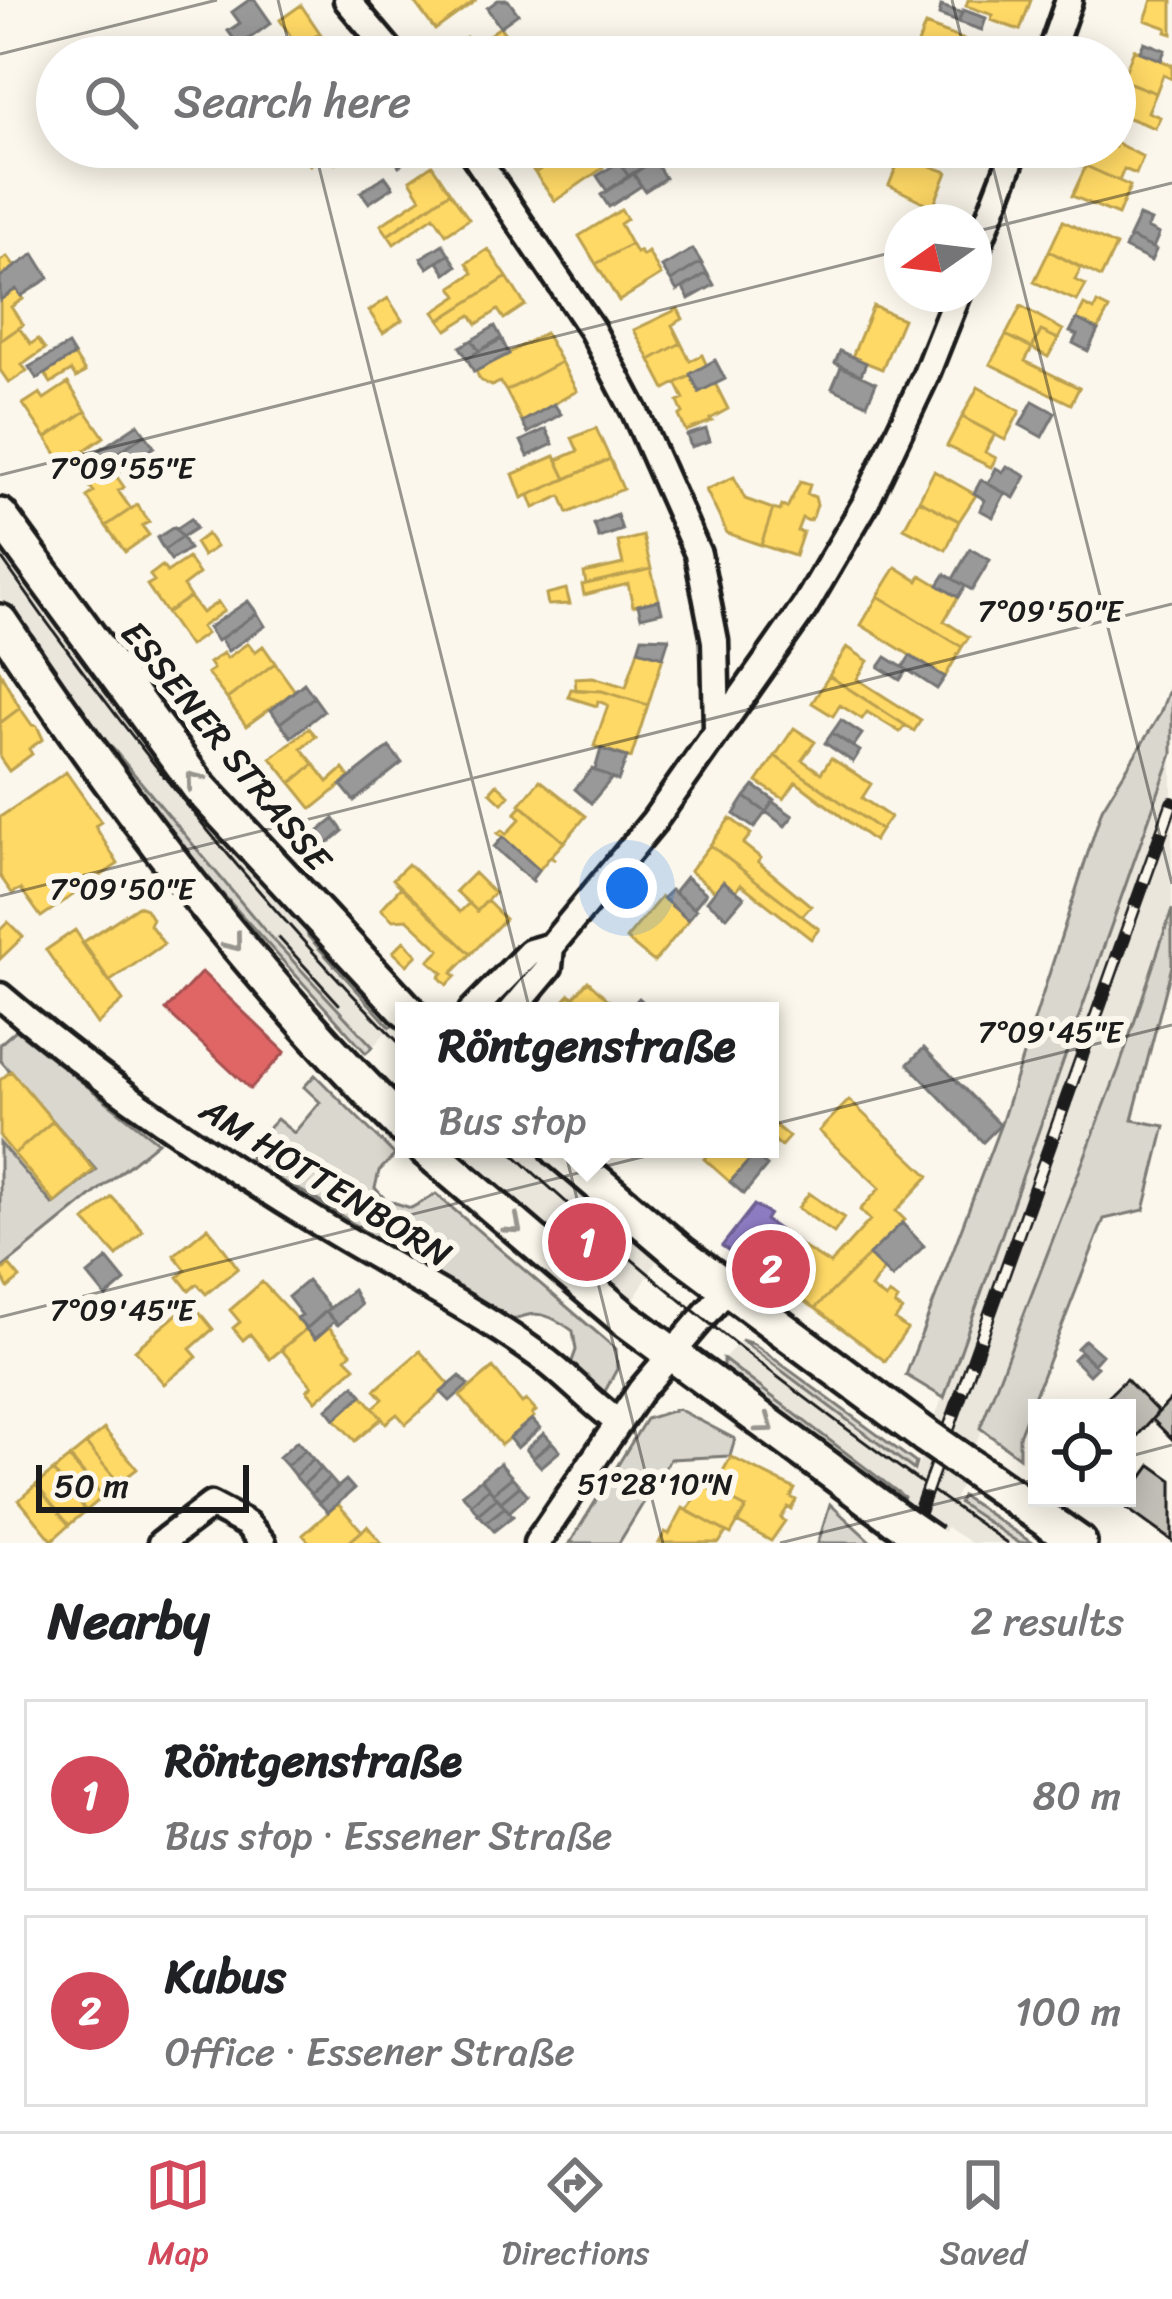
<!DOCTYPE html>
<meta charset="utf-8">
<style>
body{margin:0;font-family:Sriracha,sans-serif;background:#f2f2f2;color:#202124}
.controls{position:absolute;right:36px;bottom:36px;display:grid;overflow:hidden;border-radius:0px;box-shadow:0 6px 30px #0003}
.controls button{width:108px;height:108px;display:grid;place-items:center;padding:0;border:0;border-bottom:3px solid #e0e0e0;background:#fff;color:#202124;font:60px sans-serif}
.compass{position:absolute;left:884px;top:204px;width:108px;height:108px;border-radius:50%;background:#fff;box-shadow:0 6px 30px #0003;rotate:256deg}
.scale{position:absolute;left:36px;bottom:30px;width:213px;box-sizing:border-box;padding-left:12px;border:6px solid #1c1c1c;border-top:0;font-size:33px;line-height:42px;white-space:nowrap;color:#1c1c1c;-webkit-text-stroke:9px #fbf7ec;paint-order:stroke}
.you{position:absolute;left:627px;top:888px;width:42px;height:42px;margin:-30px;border:9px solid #fff;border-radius:50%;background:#1a73e8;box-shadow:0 0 0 18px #1a73e833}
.badge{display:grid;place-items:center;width:78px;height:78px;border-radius:50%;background:#d1495b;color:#fff;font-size:39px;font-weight:700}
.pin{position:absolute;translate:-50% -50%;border:6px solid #fff;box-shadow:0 3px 12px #0006}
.popup{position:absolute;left:395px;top:1002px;width:384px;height:156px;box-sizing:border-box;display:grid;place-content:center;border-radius:0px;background:#fff;filter:drop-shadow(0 3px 9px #0005);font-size:39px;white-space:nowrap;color:#757577}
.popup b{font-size:45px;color:#202124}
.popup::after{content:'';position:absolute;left:50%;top:100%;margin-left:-24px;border:24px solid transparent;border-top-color:#fff}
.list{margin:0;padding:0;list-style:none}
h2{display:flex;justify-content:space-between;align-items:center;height:156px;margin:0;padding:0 48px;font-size:51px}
h2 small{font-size:39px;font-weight:400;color:#757577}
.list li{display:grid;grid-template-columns:78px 1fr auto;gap:36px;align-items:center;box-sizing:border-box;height:192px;margin:0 24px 24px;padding:0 24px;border:3px solid #e0e0e0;border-radius:0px}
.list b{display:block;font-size:45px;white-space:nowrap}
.list p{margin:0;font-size:39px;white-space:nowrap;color:#757577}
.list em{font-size:39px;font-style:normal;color:#757577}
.icon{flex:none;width:66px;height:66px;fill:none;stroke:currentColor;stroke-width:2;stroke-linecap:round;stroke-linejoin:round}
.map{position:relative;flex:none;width:1172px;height:1543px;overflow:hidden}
.search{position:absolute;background:#fff;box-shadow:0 6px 30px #0003;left:36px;right:36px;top:36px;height:132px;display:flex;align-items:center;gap:30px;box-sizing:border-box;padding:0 42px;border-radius:66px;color:#757577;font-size:45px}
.sheet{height:588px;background:#fff}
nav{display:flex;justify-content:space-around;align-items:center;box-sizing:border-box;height:168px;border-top:3px solid #e0e0e0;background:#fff;font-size:33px;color:#757577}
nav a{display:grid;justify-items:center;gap:6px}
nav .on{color:#d1495b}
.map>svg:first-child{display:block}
.built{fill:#eae6dc}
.green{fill:#dad7ce;stroke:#7b7a75;stroke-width:3}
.homes{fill:#ffd966;stroke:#bba050;stroke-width:3}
.shops{fill:#e06666;stroke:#a55050;stroke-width:3}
.offices{fill:#8e7cc3;stroke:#6c5f91;stroke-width:3}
.industry{fill:#999;stroke:#747474;stroke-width:3}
.building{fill:#c3c0b8;stroke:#1c1c1c;stroke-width:3}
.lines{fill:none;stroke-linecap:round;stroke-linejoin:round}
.street-casing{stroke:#1c1c1c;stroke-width:33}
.secondary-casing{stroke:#1c1c1c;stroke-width:42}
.street{stroke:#fbf7ec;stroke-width:24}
.secondary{stroke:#fbf7ec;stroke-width:33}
.tram{stroke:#1c1c1c;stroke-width:3}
.rail-casing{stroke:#1c1c1c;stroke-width:14}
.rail{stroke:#fbf7ec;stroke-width:9;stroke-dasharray:27;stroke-linecap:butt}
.secondary-bridge-casing{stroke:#1c1c1c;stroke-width:42;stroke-linecap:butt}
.secondary-bridge{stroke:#fbf7ec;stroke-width:33}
.oneway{stroke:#97948e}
.ticks{fill:none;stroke:#1c1c1c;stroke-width:3;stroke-opacity:0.45}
.labels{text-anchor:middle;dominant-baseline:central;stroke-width:12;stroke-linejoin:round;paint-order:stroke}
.street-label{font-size:36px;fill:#1c1c1c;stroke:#fbf7ec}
.ticks-label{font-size:30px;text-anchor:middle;fill:#1c1c1c;stroke:#fbf7ec;stroke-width:12;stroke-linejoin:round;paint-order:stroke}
</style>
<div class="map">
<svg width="1172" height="1543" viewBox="0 0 1172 1543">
<rect width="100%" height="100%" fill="#fbf7ec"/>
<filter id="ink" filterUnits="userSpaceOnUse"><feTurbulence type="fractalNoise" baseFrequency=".00833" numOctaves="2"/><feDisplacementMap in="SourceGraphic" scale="24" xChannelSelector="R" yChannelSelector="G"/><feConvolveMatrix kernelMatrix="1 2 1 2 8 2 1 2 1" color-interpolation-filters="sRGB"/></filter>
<g filter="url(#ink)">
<path class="built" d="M0,542L174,778L390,1027L373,1047L266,932L62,688L0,598Z
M1172,754V909L1119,1068L955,1499L1019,1543H971L946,1527L940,1543H889L905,1498L723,1359L741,1340L916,1471Z
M534,1149L659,1257L632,1303L454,1150Z"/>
<path class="green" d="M1172,681V754L944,1398L906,1375L1002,1121L1102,809L1160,714Z
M74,702L266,932L373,1047L366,1053L164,829Z
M1172,909V966L1132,1120L1165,1126L1144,1210L1104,1219L1019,1436V1457L980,1428L1119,1068Z
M306,928L399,1023L390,1027L308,936Z
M16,1030L158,1142L0,1270V1143L53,1205L96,1170L0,1060V1044Z
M315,1075L395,1155L379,1171L375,1188L386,1200L411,1208L436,1194L616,1349L617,1369L602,1397L569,1370L576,1350L573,1331C547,1312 534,1309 506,1323L309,1195L249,1164L252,1145L277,1119L294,1133L320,1102L304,1087Z
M741,1340L754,1344L916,1463L914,1470Z
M723,1359L904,1497L901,1504L723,1372Z
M678,1409L735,1439L730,1456L670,1459L619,1543H570L646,1419Z
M962,1496L1032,1543H1019L959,1503Z
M830,1504L872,1543H818Z"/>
<path class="homes" d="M413,0H474L475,1L435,30Z
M968,0H1031L1020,30L991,20L993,15L966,6Z
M1152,0H1172V34L1166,32L1167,28L1145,20Z
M301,5L320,33L285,57H254L272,45L275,50L292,38L280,20Z
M925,25L991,50L989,57H913Z
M500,27L511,42L495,53L497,57H454L449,49L466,37L471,44L479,42Z
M320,33L336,57H285L299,48Z
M1134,49L1172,65V79L1163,75L1156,93L1122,80Z
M1122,80L1156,93L1148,112L1160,117L1155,128L1115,113V96Z
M1115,142L1143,157L1136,174L1124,169L1119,181L1086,166L1094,147H1115Z
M305,147H336L310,165L300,150Z
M336,147H355L335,163L328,153Z
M516,147H571L535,173Z
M571,147H588L603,168L555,201L535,173Z
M867,147H904L901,155L947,172L933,207L889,185L898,163L866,152Z
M432,165L450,192L388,235L381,225L421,198L410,180Z
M1086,166L1130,186L1118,215L1072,196Z
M450,192L469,219L446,234L434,216L394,244L388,235Z
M621,210L627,219L620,224L631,244L596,264L579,236Z
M1063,221L1116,246L1101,277L1049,251Z
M631,244L636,253L639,251L643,256L648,252L661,275L619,301L596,264Z
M488,249L507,277L440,320L434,312L458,296L452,287L473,273L467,263Z
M1049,251L1081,268L1075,280L1086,285L1077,301L1034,282Z
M7,257L15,267L0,277V261Z
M507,277L525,305L504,319L498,310L477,324L471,315L447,330L440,320Z
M16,289L23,299L11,307L23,325L0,341V300Z
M388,298L402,320L383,333L369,311Z
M1097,303L1109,309L1098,330L1077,319L1084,305L1094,310Z
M873,306L903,319L882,369L852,357Z
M1021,306L1063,330L1058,339L1041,331L1032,348L1006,335Z
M678,309L683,319L672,325L681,343L650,360L634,330Z
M19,328L31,344L38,339L45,349L22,365L27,371L9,383L0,370V341Z
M1041,331L1058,339L1048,357L1032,348Z
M545,333L561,362L506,391L500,382L492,386L480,380L476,371Z
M1006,335L1032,348L1025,361L1079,388L1071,404L990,364Z
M681,343L690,361L702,355L707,366L665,389L650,360Z
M74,355L85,372L76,378L71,371L51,383L45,374Z
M561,362L577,391L522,422L506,391Z
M691,376L699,392L715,383L728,409L710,419L712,421L686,431L679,416L683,413L678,402L684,399L676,383Z
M68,383L86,411L46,438L23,404L40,393L44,399Z
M978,387L1020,411L1005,440L962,417Z
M86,411L104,437L85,450L89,456L68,470L46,438Z
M962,417L995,434L985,452L996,458L991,467L947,446Z
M596,428L610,459L566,479L557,460L578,451L572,438Z
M555,456L566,479L522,498L513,474Z
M610,459L623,489L568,513L561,496L534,508L529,495Z
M934,471L976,495L959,521L919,500Z
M117,477L124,487L118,491L131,509L106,526L87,497L94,492L90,487L101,478L106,484Z
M734,477L745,499L773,509L761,545L727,533L706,490Z
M800,482L810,485L807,494L815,497L817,505L813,517L809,521L802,518L797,531L803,532L795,556L761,545L773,509L780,511L782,506L787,508Z
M919,500L959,521L946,550L904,528Z
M137,505L149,522L142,526L149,535L125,552L106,526Z
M207,534L216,547L203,556L195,543Z
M643,536L651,569L586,584L584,573L623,564L618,542Z
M188,558L199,574L183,586L190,597L166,613L147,585L154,581L150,575L162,566L167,572Z
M896,567L918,581L921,575L958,597L944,621L969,637L962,647L878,596Z
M651,569L659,600L633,606L628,584L584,595L582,585Z
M566,589L570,604L548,605L546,594Z
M878,596L962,647L945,677L861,625Z
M190,597L202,613L218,602L224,611L201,627L206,634L189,646L166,613Z
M248,643L255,652L263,646L275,663L227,699L207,673L213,669L209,663L223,653L227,658Z
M847,647L868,661L857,679L921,720L914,731L829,676Z
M638,650L663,657L648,705L602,691L576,690L575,678L593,677L626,687Z
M275,663L295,691L246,726L227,699Z
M0,672L20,708L0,723Z
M829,676L905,725L900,732L867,712L862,719L840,705L833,716L812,703Z
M571,689L602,691L648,705L631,758L594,746L608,705L598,701L597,706L568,697Z
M20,708L32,725L37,726L43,739L29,749L32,754L9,771L0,758V723Z
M309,728L316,736L301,748L314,764L291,783L271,758Z
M794,728L815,742L802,760L821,773L831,758L871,784L862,798L890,817L881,830L775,756Z
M775,756L881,830L874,841L796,782L784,799L757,782Z
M314,764L328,782L343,769L350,778L312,809L291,783Z
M66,772L101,822L95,826L118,864L41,917L21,889L12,893L0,876V817Z
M540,780L586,816L564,842L520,804Z
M497,784L509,795L502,803L490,792Z
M522,806L564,842L551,856L555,860L550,857L539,870L498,833L502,830L506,834L520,819L515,814Z
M730,818L751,834L743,844L761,858L758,862L811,906L802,916L710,845Z
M710,845L819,929L811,939L741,884L736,891L723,881L715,891L690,871Z
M408,864L460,912L469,903L477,911L487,901L505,919L471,954L393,879Z
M474,873L494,893L477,911L456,891Z
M401,887L471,954L452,973L456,976L447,985L439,977L443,973L429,961L440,950L407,919L393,920L381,909Z
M661,897L689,920L654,962L626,939Z
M138,906L146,909L152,919L150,925L164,944L109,982L82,943Z
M8,922L23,937L0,959V930Z
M75,930L123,1001L97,1024L46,950Z
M404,941L417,955L407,965L393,952Z
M588,981L614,1005L608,1011H573L562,1003L570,994L573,998Z
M11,1071L53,1121L14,1154L0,1137V1080Z
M849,1100L929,1176L896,1211L905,1220L815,1308L775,1283L800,1245L830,1264L870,1220L860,1210L880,1188L819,1131Z
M53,1121L94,1170L55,1203L14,1154Z
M770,1121L789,1137L781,1146L770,1137Z
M713,1149L733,1150L759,1149L730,1182L704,1159Z
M809,1193L844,1218L834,1233L798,1208Z
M112,1197L143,1231L117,1256L85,1221Z
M208,1227L238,1268L206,1294L197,1284L189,1291L178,1277L186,1270L174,1255Z
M869,1255L884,1269L871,1288L886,1299L889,1294L898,1300L895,1305L902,1310L895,1320L907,1329L885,1361L815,1308Z
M9,1265L20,1278L8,1288L0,1272Z
M262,1282L306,1329L270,1359L250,1334L243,1340L233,1328L240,1322L230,1310Z
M191,1302L213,1329L190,1349L197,1357L164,1384L135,1350Z
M329,1327L351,1353L346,1358L355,1367L316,1401L307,1390L312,1386L281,1349L306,1329L315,1339Z
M420,1351L450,1385L406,1424L397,1414L386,1423L373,1408L383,1399L375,1390Z
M493,1368L522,1403L526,1400L536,1411L532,1414L534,1417L501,1445L460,1396Z
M362,1395L382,1418L355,1441L335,1419Z
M104,1429L137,1469L119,1483L86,1444Z
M86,1444L119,1483L103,1497L70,1457Z
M731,1457L795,1489L791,1497L796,1500L791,1509L788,1507L781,1518L785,1521L771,1541L737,1522L746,1508L712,1490Z
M69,1458L103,1497L86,1511L53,1471Z
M53,1471L86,1511L69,1525L36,1485Z
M36,1485L69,1525L52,1540L19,1500Z
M702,1485L746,1508L731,1534L687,1511Z
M338,1504L362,1531L348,1543H310L303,1535Z
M683,1508L726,1532L719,1543H659L665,1532L669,1534Z
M367,1526L382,1543H348L362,1531Z"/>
<path class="shops" d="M202,972L285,1052L250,1089L166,1010Z"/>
<path class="offices" d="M754,1205L769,1214L765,1220L800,1245L775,1283L722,1246Z"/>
<path class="industry" d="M249,0H255L271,23L239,46L228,31L240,23L232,12Z
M498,0H508L518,14L500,27L487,8Z
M941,6L962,13L958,22L939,15Z
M963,10L986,18L982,30L958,22Z
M1144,42L1165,50L1161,60L1140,52Z
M402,147H420L422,150L399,166L391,155Z
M649,152L654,160L629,177L623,168Z
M654,160L665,178L645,191L633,173Z
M619,162L629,177L607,191L597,176Z
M633,173L641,186L609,207L601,195Z
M385,176L393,187L369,203L361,192Z
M1139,216L1151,221L1147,228L1159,234L1153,248L1129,237Z
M895,237L902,240V256L890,251Z
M1130,237L1156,250L1151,261L1125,248Z
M443,244L449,254L428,268L421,258Z
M693,249L701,262L671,281L662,267Z
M34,254L49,278L21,296L16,289L0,300V277Z
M449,254L457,266L446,274L438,262Z
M701,262L707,273L677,291L671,281Z
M707,273L714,285L689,299L683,288Z
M1077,319L1098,330L1088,351L1073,343L1077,335L1070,332Z
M495,326L502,339L479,351L472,340Z
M501,338L509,354L474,372L467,358Z
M472,340L479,351L467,358L460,347Z
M68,345L74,355L37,379L29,367Z
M840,351L866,363L861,375L835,363Z
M715,360L725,379L699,392L690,374Z
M841,367L876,383L867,404L832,388Z
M1033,401L1055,413L1042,437L1020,425Z
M554,404L561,414L528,433L522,422Z
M138,424L145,434L105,462L98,451Z
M546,429L553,444L528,456L521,441Z
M706,429L710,441L691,447L687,435Z
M145,434L154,447L114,475L105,462Z
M1007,466L1026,476L1014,498L988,484L996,468L1003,472Z
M981,480L1005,493L993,517L980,510L985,500L974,493Z
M617,515L622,530L599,538L594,524Z
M191,519L196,528L182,537L176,529Z
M174,527L182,537L164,550L157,538Z
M182,537L189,549L171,560L164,550Z
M970,549L990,560L972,590L953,579Z
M945,574L965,586L958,597L938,585Z
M659,600L662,612L641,617L638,605Z
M248,601L257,613L217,641L208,628Z
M257,613L265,626L228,651L220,639Z
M642,637L669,638L663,657L638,650Z
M910,656L945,677L937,689L903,667Z
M886,657L907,670L900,680L879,667Z
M304,683L314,697L280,723L271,710Z
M314,697L324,711L291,737L280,723Z
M841,720L862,734L853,747L832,733Z
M832,733L860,751L853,762L825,743Z
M389,747L402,763L354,801L341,785Z
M601,749L627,757L618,781L595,770Z
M592,769L612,778L591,803L575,789Z
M754,786L774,800L766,812L745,797Z
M745,797L766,812L754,828L734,814Z
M773,802L793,816L785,826L766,812Z
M334,819L343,831L324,847L314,835Z
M503,837L539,870L532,879L534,883L494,847Z
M686,877L706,893L694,908L674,892Z
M723,881L744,897L727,917L707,901Z
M671,890L696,910L688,920L663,898Z
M639,998L649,1007L645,1011H627Z
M924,1048L1000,1125L983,1142L908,1064Z
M754,1155L767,1166L744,1194L730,1182Z
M902,1223L924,1246L892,1278L869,1255Z
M107,1259L125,1281L106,1297L88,1275Z
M307,1281L330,1308L306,1329L297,1318L302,1315L288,1297Z
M353,1290L361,1305L338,1325L326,1311Z
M326,1311L338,1325L334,1322L315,1339L306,1329Z
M1085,1340L1102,1355L1094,1364L1077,1348Z
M1080,1352L1097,1367L1089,1375L1073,1359Z
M460,1376L468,1385L450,1401L441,1392Z
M354,1385L362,1395L335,1419L327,1409Z
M532,1419L540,1428L517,1448L509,1438Z
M544,1433L552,1442L533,1458L526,1449Z
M297,1441L305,1450L287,1466L279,1457Z
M552,1442L560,1451L541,1467L533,1458Z
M305,1450L313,1459L295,1476L287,1466Z
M313,1459L321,1468L303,1485L295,1476Z
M500,1463L512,1477L493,1493L481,1479Z
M321,1468L330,1478L311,1494L303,1485Z
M512,1477L520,1486L501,1502L493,1493Z
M330,1478L338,1487L319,1503L311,1494Z
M481,1479L489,1488L471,1504L462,1494Z
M346,1480L354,1489L328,1512L319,1503Z
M520,1486L528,1495L509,1512L501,1502Z
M489,1488L497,1498L478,1514L471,1504Z
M497,1498L505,1507L486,1522L478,1514Z
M505,1507L513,1516L494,1531L486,1522Z"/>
<path class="building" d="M1126,1379L1158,1412L1127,1448V1408H1096Z
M1172,1398V1439L1152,1419Z
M1151,1465L1172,1480V1541L1122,1505Z"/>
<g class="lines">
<defs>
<path id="street" d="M347,0L395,57
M1049,57L1069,0
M469,147L592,330L635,412L698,554L715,641L717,729
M974,256L1016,147
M0,996C100,1082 209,1156 321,1224C391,1267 466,1304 534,1352C564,1372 588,1401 618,1422
M472,1011L530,952L551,946
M512,1011L549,967L551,946L654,821L804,608L865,504L925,377L958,294
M161,1543L211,1505L247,1524L263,1543
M537,1543L641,1390L727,1289"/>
<path id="secondary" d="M0,516L199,787L407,1011
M0,622C121,803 249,973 404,1127
M426,1149L625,1319L896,1519
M558,1149L680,1253L926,1436
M972,1468L1079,1543"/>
</defs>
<use href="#street" class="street-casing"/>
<use href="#secondary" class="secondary-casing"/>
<use href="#street" class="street"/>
<use href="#secondary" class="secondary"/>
<path class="tram" d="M0,556C121,730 254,896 404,1048
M279,938L339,1004
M508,1149C662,1294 833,1423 1007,1543"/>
<defs>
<path id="rail" d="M908,1543L1172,803"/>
</defs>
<use href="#rail" class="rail-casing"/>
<use href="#rail" class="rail"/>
<defs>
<path id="secondary-bridge" d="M926,1436L972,1468
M896,1519L931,1543"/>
</defs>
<use href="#secondary-bridge" class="secondary-bridge-casing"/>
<use href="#secondary-bridge" class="secondary-bridge"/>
</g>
<defs><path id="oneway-chevron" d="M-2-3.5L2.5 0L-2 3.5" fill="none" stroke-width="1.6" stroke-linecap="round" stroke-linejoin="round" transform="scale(3)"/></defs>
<g class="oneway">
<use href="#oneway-chevron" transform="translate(194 780) rotate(-129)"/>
<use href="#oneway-chevron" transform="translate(234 943) rotate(51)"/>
<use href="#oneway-chevron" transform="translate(514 1226) rotate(41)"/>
<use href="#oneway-chevron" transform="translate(766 1425) rotate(36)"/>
</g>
</g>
<path class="ticks" d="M278,0L292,57M952,0L966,57M0,54L217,0M314,147L663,1543M988,147L1172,884M974,232L1172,183M0,475L902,250M0,896L1172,604M0,1317L1172,1025M1127,1457L1172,1445M780,1543L1037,1479"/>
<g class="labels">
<g class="street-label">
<text transform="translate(226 746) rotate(51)">ESSENER STRASSE</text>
<text transform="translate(326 1182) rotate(32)">AM HOTTENBORN</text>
</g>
</g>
<g class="ticks-label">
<text x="122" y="478">7°09'55"E</text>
<text x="1050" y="621">7°09'50"E</text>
<text x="122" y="899">7°09'50"E</text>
<text x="1050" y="1042">7°09'45"E</text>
<text x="122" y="1320">7°09'45"E</text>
<text x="655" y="1494">51°28'10"N</text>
</g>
</svg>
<div class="controls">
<button><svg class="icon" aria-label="locate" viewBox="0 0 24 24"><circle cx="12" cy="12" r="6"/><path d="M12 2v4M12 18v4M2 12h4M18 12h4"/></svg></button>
</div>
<svg class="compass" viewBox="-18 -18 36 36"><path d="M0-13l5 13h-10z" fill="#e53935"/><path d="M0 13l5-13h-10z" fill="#757577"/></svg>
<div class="scale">50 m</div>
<div class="you"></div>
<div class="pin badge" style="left:587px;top:1242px">1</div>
<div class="popup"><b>Röntgenstraße</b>Bus stop</div>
<div class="pin badge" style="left:771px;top:1269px">2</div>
<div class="search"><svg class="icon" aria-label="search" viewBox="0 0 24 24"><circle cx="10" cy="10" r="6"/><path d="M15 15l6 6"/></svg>Search here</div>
</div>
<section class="sheet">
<h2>Nearby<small>2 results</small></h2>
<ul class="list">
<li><span class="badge">1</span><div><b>Röntgenstraße</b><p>Bus stop · Essener Straße</p></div><em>80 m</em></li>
<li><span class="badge">2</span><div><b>Kubus</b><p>Office · Essener Straße</p></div><em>100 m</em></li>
</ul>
</section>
<nav>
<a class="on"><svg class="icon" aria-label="map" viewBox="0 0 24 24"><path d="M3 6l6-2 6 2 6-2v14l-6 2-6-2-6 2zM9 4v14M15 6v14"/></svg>Map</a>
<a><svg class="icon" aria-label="directions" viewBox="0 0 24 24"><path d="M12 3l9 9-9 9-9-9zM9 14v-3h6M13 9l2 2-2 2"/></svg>Directions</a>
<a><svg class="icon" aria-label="saved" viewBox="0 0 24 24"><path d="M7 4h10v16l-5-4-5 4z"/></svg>Saved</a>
</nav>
